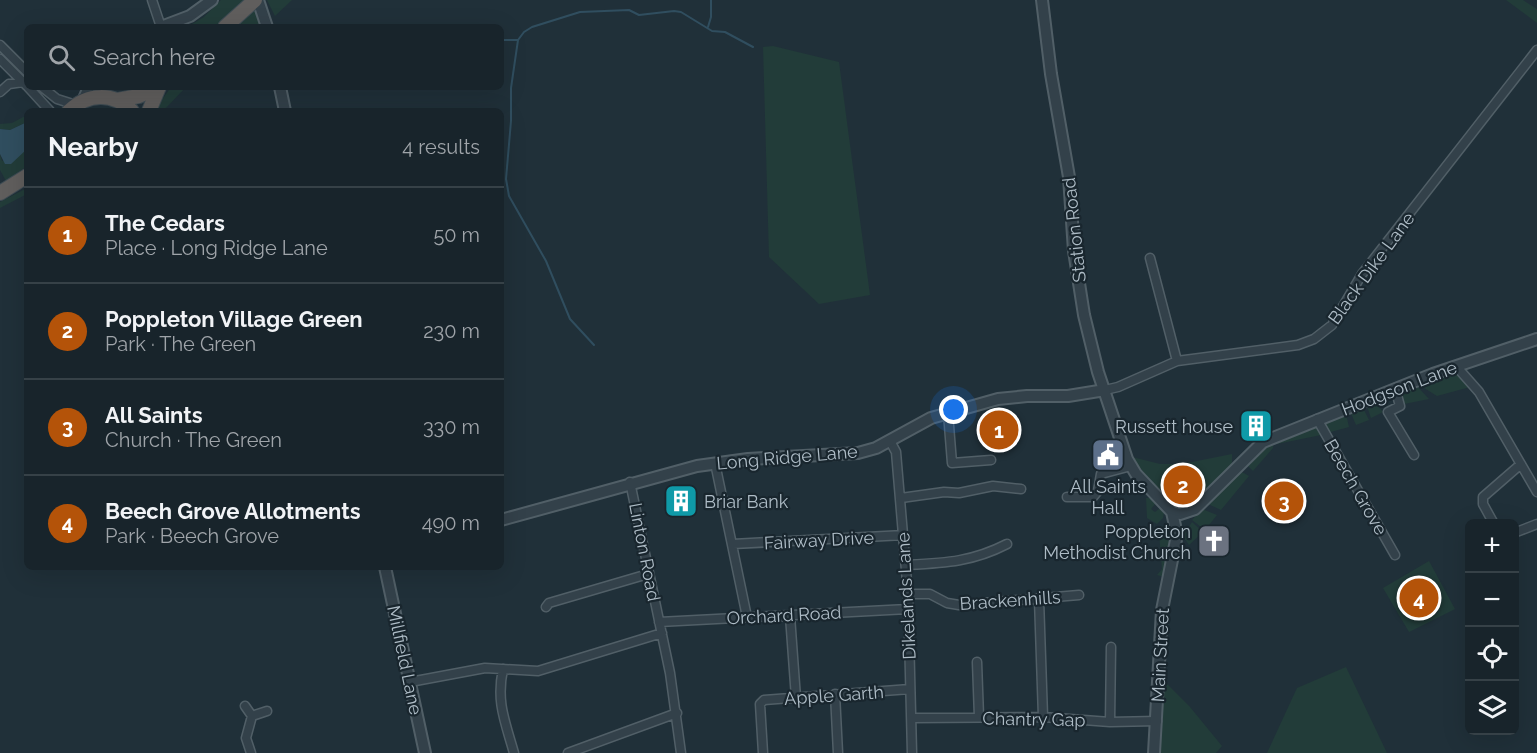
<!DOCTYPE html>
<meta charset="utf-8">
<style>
body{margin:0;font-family:Raleway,sans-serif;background:#212c33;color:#f1f3f6}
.controls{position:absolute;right:18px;bottom:18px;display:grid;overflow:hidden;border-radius:9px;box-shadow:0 6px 24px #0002}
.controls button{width:54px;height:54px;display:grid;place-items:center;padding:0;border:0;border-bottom:2px solid #364147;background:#18242b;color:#f1f3f6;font:30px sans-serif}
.you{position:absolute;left:954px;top:410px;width:21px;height:21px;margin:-15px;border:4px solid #fff;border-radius:50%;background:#1a73e8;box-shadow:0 0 0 9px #1a73e833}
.badge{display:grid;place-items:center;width:39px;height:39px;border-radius:50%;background:#b45309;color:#fff;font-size:20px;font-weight:700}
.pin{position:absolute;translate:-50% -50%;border:3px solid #fff;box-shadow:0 2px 6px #0006}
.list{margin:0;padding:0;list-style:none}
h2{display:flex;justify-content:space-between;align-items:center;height:78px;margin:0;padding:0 24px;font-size:26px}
h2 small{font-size:20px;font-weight:400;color:#9fa4a9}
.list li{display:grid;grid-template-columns:39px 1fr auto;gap:18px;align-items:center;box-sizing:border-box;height:96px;padding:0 24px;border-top:2px solid #364147}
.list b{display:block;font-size:22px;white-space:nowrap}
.list p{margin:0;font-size:20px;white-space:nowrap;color:#9fa4a9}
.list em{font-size:20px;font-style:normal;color:#9fa4a9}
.icon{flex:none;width:33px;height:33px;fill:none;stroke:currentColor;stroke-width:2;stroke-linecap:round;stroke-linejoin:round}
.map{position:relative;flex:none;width:1537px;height:753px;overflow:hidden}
.search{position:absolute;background:#18242b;box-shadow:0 6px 24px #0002;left:24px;top:24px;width:480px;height:66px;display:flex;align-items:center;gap:15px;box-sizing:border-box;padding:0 21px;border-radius:9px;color:#9fa4a9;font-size:22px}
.panel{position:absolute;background:#18242b;box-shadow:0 6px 24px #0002;left:24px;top:108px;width:480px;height:462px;border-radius:9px}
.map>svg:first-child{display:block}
.green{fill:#223c39}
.water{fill:#304e5f}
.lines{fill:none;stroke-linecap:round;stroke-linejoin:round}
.stream{stroke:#304e5f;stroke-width:2}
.minor-casing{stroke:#515f67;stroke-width:11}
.tertiary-casing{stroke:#515f67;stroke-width:14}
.trunk-casing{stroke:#3e4c54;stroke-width:16}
.minor{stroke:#33414a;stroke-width:8}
.tertiary{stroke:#33414a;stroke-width:10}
.trunk{stroke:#605e5d;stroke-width:14}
.labels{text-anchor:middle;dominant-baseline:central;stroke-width:4.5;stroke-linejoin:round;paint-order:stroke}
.street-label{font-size:18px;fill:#aebcc6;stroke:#19262e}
.poi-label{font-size:18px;fill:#aebcc6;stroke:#19262e;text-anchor:end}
</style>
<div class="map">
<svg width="1537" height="753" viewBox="0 0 1537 753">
<rect width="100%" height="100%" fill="#203039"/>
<path class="green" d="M221,0H244L214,27H187L204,17Z
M267,0H292L275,16Z
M1506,0H1523L1537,9V23Z
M256,7L261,27H234Z
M773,46L839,62L870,295L819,304L769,257L763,47Z
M171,87H186L163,111H154Z
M27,115V122L10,130L0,129V124L12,123Z
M27,149V166L6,181L0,170V154L2,161Z
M27,188V194L0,208V202Z
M1450,372L1458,375L1470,387L1437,396L1421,386L1420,383Z
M1415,384L1429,399L1404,404L1400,390Z
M1374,401L1383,412L1371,418L1367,406Z
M1362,406L1369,420L1356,425L1350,411Z
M1346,414L1349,427L1327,433L1323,423Z
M1316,426L1321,435L1277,444V440Z
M1273,443V448L1253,471L1247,465L1263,447Z
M1232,454V468L1194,507L1182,511C1161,502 1142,478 1132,457L1160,464H1182Z
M1240,471L1249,476L1221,510L1208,504Z
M1146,498H1151L1156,503L1151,509L1155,512L1160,508L1164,512L1163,518L1157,524L1147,518Z
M1202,509L1217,515L1205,530L1192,520Z
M1192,522L1203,532L1189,545L1183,536Z
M1166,524L1170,525L1173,534L1165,577L1157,575L1162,569L1159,533L1154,532Z
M1429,561L1455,609L1409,632L1383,588Z
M1346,667L1387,753H1267L1297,688Z
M1163,680L1190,707L1222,746L1216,753H1158Z"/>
<path class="water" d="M27,122V149L11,164H5L0,154V129L10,130Z"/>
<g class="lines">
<path class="stream" d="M708,27L711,17V0
M501,40H518L524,32L532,27L580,12L629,10L639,15L674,11L681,12L712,31L725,32L753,47
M518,40L511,88V121L506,179L509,196L546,261L570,319L594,345"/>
<defs>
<path id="minor" d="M152,0L161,27
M0,45L27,72
M0,59L27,86
M28,87L50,111
M42,87L57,99L76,105
M0,92L9,84L23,82
M1150,258L1177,361
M1456,366L1479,392L1537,492
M1395,388L1400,406L1388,412L1414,455
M1105,390L1118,387L1177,361L1298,345L1314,339L1332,325L1362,274L1537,50
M948,413L952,463L991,460
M1317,419L1395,555
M890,441L896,452L908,594L912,753
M715,463L747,617
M630,482L670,673L681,753
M1067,497H1093L1098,491L1101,474L1131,466
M901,498L944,492L959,493L993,486L1021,489
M1494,524L1483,504V497L1521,464
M1514,533L1537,524
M733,544L904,535
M906,565C945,563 972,562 1007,544
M908,594H930L947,603L959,605L1079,595
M1039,599L1043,717
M546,607L549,603L648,574
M790,616L796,698
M659,622L908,609
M977,662L979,717
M503,669C496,702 505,721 514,753
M410,682L485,668L538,671L662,633
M835,694L838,753
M245,706L252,716
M912,718L1043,717L1110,722L1157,721
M1110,722L1111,647
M251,753L246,738L252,716L267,711
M568,753L677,713
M763,753L760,704L764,700L910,689"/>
<path id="tertiary" d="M258,0L267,27
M1042,0L1051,74L1069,177L1074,251L1084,315L1098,372L1127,459L1136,474L1172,512L1180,514L1195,509L1263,442L1433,374L1537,339
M161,27L190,16L212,0
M280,87L285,111
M83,101L89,87
M501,520L697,466L748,459L858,453L876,448L931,418L998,399L1027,396H1068L1105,390
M385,567L425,753
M1154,753L1162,610L1177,535L1172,512"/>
<path id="trunk" d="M225,27L255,0
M117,100L139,96L158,87
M69,111C88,93 113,92 132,111
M149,111L159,87
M0,193L27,176"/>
</defs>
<use href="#minor" class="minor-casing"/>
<use href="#tertiary" class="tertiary-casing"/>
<use href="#trunk" class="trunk-casing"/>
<use href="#minor" class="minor"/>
<use href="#tertiary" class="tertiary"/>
<use href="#trunk" class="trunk"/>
</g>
<defs>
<symbol id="building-square" viewBox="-11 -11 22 22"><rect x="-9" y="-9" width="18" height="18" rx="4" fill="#0f9aa8" stroke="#19262e"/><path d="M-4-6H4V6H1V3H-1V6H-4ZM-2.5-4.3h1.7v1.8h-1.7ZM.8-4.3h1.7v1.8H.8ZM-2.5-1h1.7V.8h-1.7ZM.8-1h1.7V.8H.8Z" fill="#fff"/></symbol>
<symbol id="civic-square" viewBox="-11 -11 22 22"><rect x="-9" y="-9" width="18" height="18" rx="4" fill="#5c6f8a" stroke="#19262e"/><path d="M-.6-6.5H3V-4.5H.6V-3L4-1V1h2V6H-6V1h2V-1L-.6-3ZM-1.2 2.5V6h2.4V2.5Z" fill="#fff"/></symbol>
<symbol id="church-square" viewBox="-11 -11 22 22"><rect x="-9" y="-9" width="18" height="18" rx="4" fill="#6b7280" stroke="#19262e"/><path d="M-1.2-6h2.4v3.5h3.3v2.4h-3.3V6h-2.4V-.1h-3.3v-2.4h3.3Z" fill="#fff"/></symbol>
</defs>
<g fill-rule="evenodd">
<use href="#building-square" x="1237" y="407" width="38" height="38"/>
<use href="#civic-square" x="1089" y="436" width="38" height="38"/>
<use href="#building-square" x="662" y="482" width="38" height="38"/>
<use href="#church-square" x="1195" y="522" width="38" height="38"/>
</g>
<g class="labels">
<g class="street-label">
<text transform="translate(1074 230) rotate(-96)">Station Road</text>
<text transform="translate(1371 268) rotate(-54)">Black Dike Lane</text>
<text transform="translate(1399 388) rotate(-21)">Hodgson Lane</text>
<text transform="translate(787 457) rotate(-5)">Long Ridge Lane</text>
<text transform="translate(1356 487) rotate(60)">Beech Grove</text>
<text transform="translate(819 540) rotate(-3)">Fairway Drive</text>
<text transform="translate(645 552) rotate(79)">Linton Road</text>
<text transform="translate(906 596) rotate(-93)">Dikelands Lane</text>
<text transform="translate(1010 600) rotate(-4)">Brackenhills</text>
<text transform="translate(784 615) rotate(-3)">Orchard Road</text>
<text transform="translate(1160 655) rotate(-87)">Main Street</text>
<text transform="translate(405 660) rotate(78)">Millfield Lane</text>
<text transform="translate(834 695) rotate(-4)">Apple Garth</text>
<text transform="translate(1034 719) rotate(1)">Chantry Gap</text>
</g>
<g class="poi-label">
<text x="1233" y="426">Russett house</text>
<text x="1108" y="486" text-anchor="middle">All Saints<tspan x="1108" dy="21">Hall</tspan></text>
<text x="704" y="501" text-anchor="start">Briar Bank</text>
<text x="1191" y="531">Poppleton<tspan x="1191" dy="21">Methodist Church</tspan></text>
</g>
</g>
</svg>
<div class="controls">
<button>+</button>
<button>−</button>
<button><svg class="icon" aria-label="locate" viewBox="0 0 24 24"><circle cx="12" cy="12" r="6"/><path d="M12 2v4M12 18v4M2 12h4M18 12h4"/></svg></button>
<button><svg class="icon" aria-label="layers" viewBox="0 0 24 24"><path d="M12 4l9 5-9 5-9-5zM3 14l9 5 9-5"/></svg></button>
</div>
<div class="you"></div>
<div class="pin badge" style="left:999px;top:430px">1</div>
<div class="pin badge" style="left:1183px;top:485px">2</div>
<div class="pin badge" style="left:1284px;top:501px">3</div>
<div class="pin badge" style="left:1419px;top:598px">4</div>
<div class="search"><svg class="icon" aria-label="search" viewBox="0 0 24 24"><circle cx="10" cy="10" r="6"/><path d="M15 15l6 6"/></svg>Search here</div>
<section class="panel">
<h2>Nearby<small>4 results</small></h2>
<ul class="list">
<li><span class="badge">1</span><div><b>The Cedars</b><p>Place · Long Ridge Lane</p></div><em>50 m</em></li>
<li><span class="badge">2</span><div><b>Poppleton Village Green</b><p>Park · The Green</p></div><em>230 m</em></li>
<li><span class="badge">3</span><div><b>All Saints</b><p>Church · The Green</p></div><em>330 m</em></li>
<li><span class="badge">4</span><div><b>Beech Grove Allotments</b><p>Park · Beech Grove</p></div><em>490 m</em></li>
</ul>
</section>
</div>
